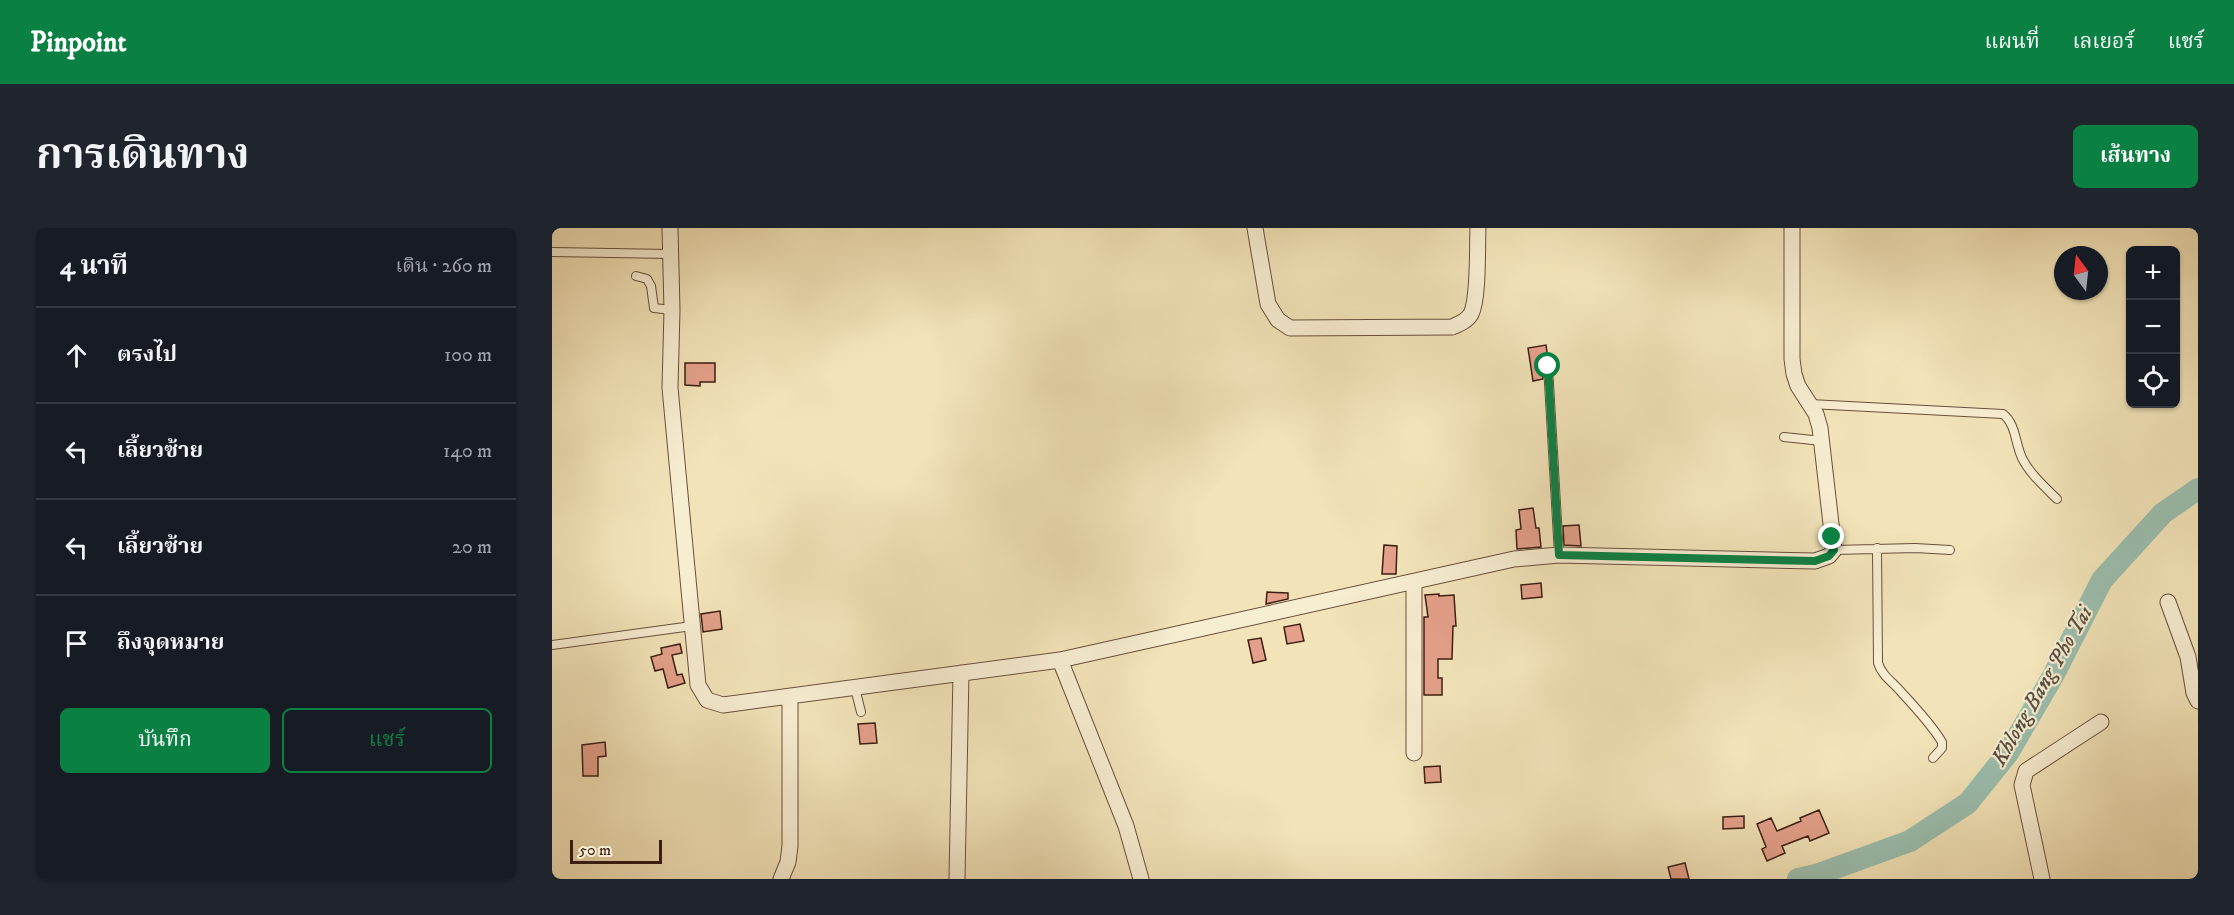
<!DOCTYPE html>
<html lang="th">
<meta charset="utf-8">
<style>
body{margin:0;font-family:"IM FELL DW Pica","Noto Serif Thai",serif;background:#20242c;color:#f1f3f6}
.controls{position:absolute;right:18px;top:18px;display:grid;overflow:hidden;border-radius:9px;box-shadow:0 2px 4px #0004}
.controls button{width:54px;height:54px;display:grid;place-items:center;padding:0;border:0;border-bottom:2px solid #363941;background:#171b24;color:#f1f3f6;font:30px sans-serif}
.compass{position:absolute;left:1502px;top:18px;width:54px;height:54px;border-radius:50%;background:#171b24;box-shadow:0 2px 4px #0004;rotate:345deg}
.scale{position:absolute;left:18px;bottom:15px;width:92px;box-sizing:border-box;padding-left:6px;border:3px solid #3c1e13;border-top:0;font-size:16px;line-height:21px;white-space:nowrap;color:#3c1e13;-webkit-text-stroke:4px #f7edd1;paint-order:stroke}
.stop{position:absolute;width:18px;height:18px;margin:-14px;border:4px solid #0b8043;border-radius:50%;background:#fff}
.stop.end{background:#0b8043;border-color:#fff;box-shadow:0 2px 6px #0008}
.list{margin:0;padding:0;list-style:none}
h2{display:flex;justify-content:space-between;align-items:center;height:78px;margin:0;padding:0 24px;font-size:26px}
h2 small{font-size:20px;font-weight:400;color:#9ea1a6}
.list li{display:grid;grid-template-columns:39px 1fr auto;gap:18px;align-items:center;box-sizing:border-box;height:96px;padding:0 24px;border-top:2px solid #363941}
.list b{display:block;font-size:22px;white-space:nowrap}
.list em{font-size:20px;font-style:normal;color:#9ea1a6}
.actions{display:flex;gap:12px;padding:18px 24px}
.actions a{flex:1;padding:14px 0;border:2px solid #0b8043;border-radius:9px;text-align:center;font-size:21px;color:#0b8043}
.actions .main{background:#0b8043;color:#fff}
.icon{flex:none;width:33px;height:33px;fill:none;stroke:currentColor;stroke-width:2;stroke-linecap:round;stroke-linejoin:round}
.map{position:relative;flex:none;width:1646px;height:651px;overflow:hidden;border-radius:9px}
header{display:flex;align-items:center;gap:36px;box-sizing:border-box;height:84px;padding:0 30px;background:#0b8043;color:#fff}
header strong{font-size:28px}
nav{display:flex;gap:33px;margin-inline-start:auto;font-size:21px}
.intro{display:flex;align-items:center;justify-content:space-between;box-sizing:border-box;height:144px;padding:0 36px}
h1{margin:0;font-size:42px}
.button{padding:15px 27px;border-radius:9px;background:#0b8043;color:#fff;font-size:21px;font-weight:700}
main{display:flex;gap:36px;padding:0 36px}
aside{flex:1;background:#171b24;border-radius:9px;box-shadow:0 2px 4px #0004}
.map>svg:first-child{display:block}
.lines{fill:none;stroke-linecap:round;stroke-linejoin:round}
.river{stroke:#9bbeae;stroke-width:22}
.building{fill:#e4a08a;stroke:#3c1e13;stroke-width:1.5}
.lane-casing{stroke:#6a4f3c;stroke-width:10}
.street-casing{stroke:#6a4f3c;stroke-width:17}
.lane{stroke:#f7edd1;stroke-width:8}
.street{stroke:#f7edd1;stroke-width:15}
.route{stroke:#0b8043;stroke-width:8}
.labels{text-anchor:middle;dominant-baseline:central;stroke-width:4.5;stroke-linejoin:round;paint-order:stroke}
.water-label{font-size:22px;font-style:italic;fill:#584e42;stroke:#f7edd1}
</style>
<header>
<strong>Pinpoint</strong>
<nav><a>แผนที่</a><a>เลเยอร์</a><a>แชร์</a></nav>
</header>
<div class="intro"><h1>การเดินทาง</h1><a class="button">เส้นทาง</a></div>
<main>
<aside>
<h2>4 นาที<small>เดิน · 260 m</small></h2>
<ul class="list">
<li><svg class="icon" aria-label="ahead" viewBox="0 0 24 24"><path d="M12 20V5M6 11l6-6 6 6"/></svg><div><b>ตรงไป</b></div><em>100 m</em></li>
<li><svg class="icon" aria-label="left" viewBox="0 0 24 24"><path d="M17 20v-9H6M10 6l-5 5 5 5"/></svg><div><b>เลี้ยวซ้าย</b></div><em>140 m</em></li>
<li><svg class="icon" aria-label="left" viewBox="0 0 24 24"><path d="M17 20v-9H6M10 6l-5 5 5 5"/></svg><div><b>เลี้ยวซ้าย</b></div><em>20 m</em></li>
<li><svg class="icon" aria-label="arrive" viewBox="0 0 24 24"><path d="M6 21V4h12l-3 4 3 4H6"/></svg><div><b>ถึงจุดหมาย</b></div></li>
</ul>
<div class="actions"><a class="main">บันทึก</a><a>แชร์</a></div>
</aside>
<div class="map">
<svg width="1646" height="651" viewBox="0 0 1646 651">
<rect width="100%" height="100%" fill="#f2e3b8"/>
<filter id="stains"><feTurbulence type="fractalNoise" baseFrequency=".00333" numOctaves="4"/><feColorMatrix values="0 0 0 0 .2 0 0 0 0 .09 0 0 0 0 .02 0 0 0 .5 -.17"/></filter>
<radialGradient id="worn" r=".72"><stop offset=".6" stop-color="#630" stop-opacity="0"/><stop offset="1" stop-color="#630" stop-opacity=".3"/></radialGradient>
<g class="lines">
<path class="river" d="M1246,651L1264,647L1358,613L1416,575L1456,525L1501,448L1550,352L1611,285L1646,261"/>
</g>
<path class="building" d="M994,117L996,132L990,136L991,151L981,153L976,120Z
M133,135H163V154H148V158L133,157Z
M981,280L984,300H987L989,319L965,321L964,302L969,301L967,282Z
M1027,297L1029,318L1012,317L1011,298Z
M832,317L845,318L844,346H830Z
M989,355L990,369L970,371L969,357Z
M715,364L736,365V371L714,376Z
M887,366V368L902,367L904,398H901L900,431H886V450H890V467H872V389H876L873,367Z
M168,383L170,401L151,404L149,386Z
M748,396L752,413L735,416L732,399Z
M709,410L714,432L701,435L696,412Z
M128,416L130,425L120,427L125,447L130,446L133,455L116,460L111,441L103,443L99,429L110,426L109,420Z
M323,495L325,515L308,516L306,496Z
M53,514L54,528L46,529V548H31L30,517Z
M888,538L889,554L873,555L872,539Z
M1267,582L1277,605L1258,613L1256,608L1230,618L1233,625L1215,633L1210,621L1214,619L1205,596L1219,590L1225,603L1249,593L1248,590Z
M1192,588V600L1171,601V589Z
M1133,635L1137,651H1119L1116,639Z"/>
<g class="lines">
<defs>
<path id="lane" d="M0,24L119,26
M84,48L95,51L99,58L102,80L120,82
M996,138L1007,327
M1258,176L1451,186C1464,196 1463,215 1470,230C1478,246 1492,258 1505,271
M1232,209L1270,213
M1325,320L1326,435C1330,448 1341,454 1350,465C1364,480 1379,496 1390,514V520L1381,530
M1282,322L1363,320L1398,322
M0,417L140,398
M303,460L309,484"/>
<path id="street" d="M118,0L120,82L118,160L146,457L155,472L171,477L508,432L962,331L1007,327L1263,333L1277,328L1282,322L1268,200L1264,186L1246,158L1242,146L1240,131V0
M703,0L716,76L726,92L738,100L900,99C907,96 915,93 919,86C927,70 925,19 926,0
M862,354V525
M1616,374L1636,429L1642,465L1646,473
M508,432L574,598L589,651
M229,651L236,634L238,618V469
M405,651L409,445
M1490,651L1470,557L1474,543L1549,494"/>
</defs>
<use href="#lane" class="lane-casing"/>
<use href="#street" class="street-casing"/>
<use href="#lane" class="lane"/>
<use href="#street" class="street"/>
</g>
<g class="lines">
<path class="route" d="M996,138L1007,327L1263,333L1277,328L1282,322L1280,309"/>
</g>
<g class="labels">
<g class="water-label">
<text transform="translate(1490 458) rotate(-60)">Khlong Bang Pho Tai</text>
</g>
</g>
<rect width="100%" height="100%" filter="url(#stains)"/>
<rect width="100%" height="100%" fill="url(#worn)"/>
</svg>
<div class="controls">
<button>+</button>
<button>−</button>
<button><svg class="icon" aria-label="locate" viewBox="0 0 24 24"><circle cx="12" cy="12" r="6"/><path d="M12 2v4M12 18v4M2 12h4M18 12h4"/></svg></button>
</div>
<svg class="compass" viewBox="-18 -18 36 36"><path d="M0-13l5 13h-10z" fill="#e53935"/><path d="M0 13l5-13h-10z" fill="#9ea1a6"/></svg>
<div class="scale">50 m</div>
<div class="stop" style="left:996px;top:138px"></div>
<div class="stop end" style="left:1280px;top:309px"></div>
</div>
</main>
